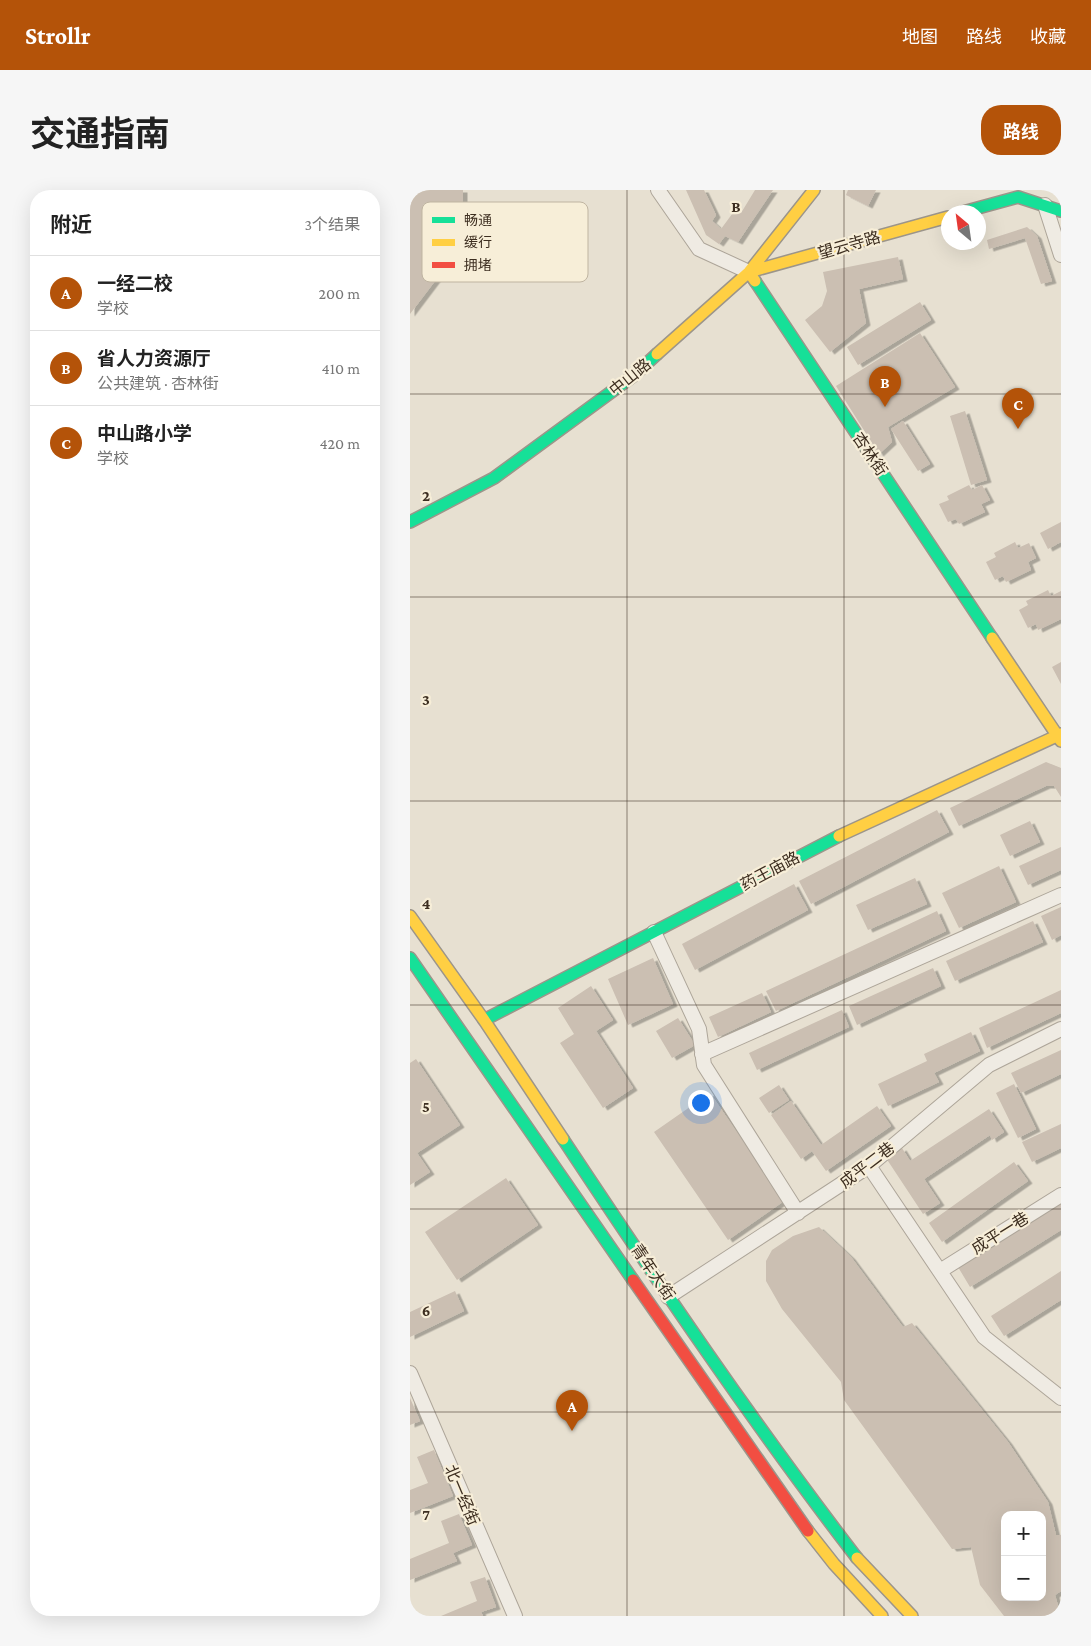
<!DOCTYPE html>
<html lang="zh">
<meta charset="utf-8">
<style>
body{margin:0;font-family:"Crimson Pro","Noto Sans SC",serif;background:#f6f6f6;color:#222}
.controls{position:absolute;right:15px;bottom:15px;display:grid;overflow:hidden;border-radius:10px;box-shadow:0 5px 20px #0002}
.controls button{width:45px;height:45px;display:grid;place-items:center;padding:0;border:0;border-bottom:1px solid #e0e0e0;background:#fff;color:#222;font:25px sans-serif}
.compass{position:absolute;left:531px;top:15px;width:45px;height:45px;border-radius:50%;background:#fff;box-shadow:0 5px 20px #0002;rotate:331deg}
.you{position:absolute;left:290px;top:912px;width:18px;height:18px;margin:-12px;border:4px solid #fff;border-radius:50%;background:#1a73e8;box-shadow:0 0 0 8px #1a73e833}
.badge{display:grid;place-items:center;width:32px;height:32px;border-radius:50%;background:#b45309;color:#fff;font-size:16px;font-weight:700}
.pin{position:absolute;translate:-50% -41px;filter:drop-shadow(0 1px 2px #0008)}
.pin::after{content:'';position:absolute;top:26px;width:18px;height:15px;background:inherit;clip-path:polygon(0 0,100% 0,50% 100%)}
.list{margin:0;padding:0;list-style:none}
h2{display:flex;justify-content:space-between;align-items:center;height:65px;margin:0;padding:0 20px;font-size:21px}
h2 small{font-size:16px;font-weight:400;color:#767676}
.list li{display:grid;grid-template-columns:32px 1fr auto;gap:15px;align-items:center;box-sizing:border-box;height:75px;padding:0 20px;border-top:1px solid #e0e0e0}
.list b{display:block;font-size:19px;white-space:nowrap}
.list p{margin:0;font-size:16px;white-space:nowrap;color:#767676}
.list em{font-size:16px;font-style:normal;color:#767676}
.map{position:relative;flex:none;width:651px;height:1426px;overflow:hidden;border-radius:20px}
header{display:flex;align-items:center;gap:30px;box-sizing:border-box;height:70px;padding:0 25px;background:#b45309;color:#fff}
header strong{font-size:24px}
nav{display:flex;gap:28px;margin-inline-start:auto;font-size:18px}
.intro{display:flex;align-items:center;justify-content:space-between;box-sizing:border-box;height:120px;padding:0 30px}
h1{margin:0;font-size:35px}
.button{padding:12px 22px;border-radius:20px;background:#b45309;color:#fff;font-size:18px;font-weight:700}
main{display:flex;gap:30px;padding:0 30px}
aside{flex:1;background:#fff;border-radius:20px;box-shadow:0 5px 20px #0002}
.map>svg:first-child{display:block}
.building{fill:#cbbfb2;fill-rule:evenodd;filter:url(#shadow)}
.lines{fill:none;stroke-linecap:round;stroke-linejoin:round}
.street-casing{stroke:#ada599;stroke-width:16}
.fast-casing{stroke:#9c958a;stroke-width:14}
.slow-casing{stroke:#9c958a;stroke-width:14}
.jam-casing{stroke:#9c958a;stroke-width:14}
.street{stroke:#efebe3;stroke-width:14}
.fast{stroke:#16e098;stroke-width:11}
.slow{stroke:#ffcf43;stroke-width:11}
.jam{stroke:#f24e42;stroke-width:11}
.grid{fill:none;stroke:#3d2e20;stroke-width:1;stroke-opacity:0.55}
.labels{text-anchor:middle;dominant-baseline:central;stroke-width:4.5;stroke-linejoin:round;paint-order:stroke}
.street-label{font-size:16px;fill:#3d2e20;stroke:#f7eed8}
.key{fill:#f7eed8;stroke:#bfb4a1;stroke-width:1}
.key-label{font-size:14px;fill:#3d2e20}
.grid-label{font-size:16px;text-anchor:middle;font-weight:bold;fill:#3d2e20;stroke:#f7eed8;stroke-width:4.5;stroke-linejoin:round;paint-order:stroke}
</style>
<header>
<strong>Strollr</strong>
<nav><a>地图</a><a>路线</a><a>收藏</a></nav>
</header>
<div class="intro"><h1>交通指南</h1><a class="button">路线</a></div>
<main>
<aside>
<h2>附近<small>3个结果</small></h2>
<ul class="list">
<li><span class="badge">A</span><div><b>一经二校</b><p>学校</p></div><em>200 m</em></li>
<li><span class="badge">B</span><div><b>省人力资源厅</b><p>公共建筑 · 杏林街</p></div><em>410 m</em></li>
<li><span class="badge">C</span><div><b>中山路小学</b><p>学校</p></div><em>420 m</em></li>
</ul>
</aside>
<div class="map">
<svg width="651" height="1426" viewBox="0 0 651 1426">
<defs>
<filter id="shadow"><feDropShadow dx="4.5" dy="2.5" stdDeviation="0" flood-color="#0004"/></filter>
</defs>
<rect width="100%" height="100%" fill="#e7e0d1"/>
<path class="building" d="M0,0H53V10L31,83L0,124Z
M276,0H294L306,25L302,31L311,39L325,20L331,23L345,0H363L328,52L315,46L309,54L296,45Z
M438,0H466L458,16L436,5Z
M617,37L627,46L642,91L631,94L615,48L579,59L577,50Z
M488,67L493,89L449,99L456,133L420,162L395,130L412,116L417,101L413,82Z
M510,112L521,130L448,175L437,157Z
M510,143L545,197L478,237L482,252L469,264L426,196Z
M555,221L577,290L561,295L540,226Z
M493,231L520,274L508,281L481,239Z
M559,295L562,300L572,295L580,310L571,314L575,322L549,334L546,329L538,332L529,314L539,310L537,306Z
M651,332V352L638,359L630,343Z
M605,352L608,358L619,353L626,368L618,372L621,380L596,392L593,386L585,390L576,372L586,367L584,363Z
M638,400L641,406L651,401V429L628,440L626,434L618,438L609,420L618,415L616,411Z
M651,472V494L642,477Z
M636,572L651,578V607L644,596H636L549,636L540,618Z
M527,620L539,642L401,714L389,691Z
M620,631L630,652L600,666L590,645Z
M651,657V680L618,695L609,676Z
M589,676L606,712L549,738L532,703Z
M505,688L517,714L458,740L446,715Z
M384,694L398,720L285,780L272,754Z
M651,717V745L642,750L631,726Z
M527,721L536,741L366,821L356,801Z
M623,731L633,752L545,791L536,771Z
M243,768L263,814L218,835L198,789Z
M523,778L531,796L447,835L439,816Z
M181,796L203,830L186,841L223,898L193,918L150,853L164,844L148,818Z
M651,800V823L577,858L569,838Z
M352,803L361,822L308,847L299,827Z
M432,820L439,837L347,880L339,863Z
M268,828L285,855L262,868L246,841Z
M561,842L570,861L524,883L529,892L478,916L468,894L517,871L514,864Z
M651,860V884L611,903L601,883Z
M6,869L50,935L7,963L20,982L0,995V873Z
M604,894L626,939L608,948L586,903Z
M369,895L379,910L359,923L349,908Z
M300,903L374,1011L318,1050L244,942Z
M381,911L411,955L467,916L481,936L416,981L402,961L391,969L361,925Z
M579,919L594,942L582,950L580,945L514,989L530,1013L513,1024L476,968L492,958L500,971Z
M651,934V958L622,972L612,952Z
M604,972L618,991L532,1052L519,1033Z
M96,988L128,1035L47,1090L15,1042Z
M651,1014V1040L560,1097L548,1077Z
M409,1037L441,1067L493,1137L502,1133L598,1252L638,1312L646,1345H651V1401L645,1405L651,1426H594L570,1395L561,1357L542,1359L434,1210L431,1192L372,1119L356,1091V1071L362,1060L383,1046ZM595,1325H632V1407H595Z
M651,1081V1110L594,1146L581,1126Z
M45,1101L54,1121L0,1147V1122Z
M0,1208L10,1231L0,1235Z
M24,1260L43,1306L0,1323V1300L18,1293L7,1267Z
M49,1324L62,1355L43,1363L47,1371L0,1390V1369L39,1353L31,1331Z
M75,1387L86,1417L71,1422L73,1426H31L67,1411L60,1392Z"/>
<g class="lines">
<defs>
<path id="street" d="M248,0L289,59L339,82
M635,15L651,65
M244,742L289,839L294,875L388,1023
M292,864L651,705
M459,976L574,1147L651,1208
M530,1081L651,1005
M258,1107L459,976L579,875L651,839
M0,1183L105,1426"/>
<path id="fast" d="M553,22L608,7L651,21
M345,91L582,448
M0,332L84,288L223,186L247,164
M0,768L223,1090
M74,830L429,646
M153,949C247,1091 343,1233 447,1368"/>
<path id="slow" d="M345,91L339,82L538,27
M247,164L339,82L404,0
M582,448L651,551
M429,646L651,544
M0,726L74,830L153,949
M398,1341L424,1374L472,1426
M447,1368L502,1426"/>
<path id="jam" d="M223,1090L398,1341"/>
</defs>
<use href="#street" class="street-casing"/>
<use href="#fast" class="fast-casing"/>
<use href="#slow" class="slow-casing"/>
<use href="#jam" class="jam-casing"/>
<use href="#street" class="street"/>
<use href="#fast" class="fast"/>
<use href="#slow" class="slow"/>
<use href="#jam" class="jam"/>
</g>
<path class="grid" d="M217,0V1426M434,0V1426M0,204H651M0,407H651M0,611H651M0,815H651M0,1019H651M0,1222H651"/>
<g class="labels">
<g class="street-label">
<text transform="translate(439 55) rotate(-16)">望云寺路</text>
<text transform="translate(220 187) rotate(-39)">中山路</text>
<text transform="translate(460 264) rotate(56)">杏林街</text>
<text transform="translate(360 681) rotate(-28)">药王庙路</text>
<text transform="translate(457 975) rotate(-37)">成平二巷</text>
<text transform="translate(590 1043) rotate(-32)">成平一巷</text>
<text transform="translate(243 1082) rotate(56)">青年大街</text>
<text transform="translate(52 1305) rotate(67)">北一经街</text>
</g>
</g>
<rect x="12" y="12" width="166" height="80" rx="8" class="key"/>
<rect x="22" y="27" width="23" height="6" fill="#16e098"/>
<rect x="22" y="49" width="23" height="7" fill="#ffcf43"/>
<rect x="22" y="72" width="23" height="6" fill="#f24e42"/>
<g class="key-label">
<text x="54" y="35">畅通</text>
<text x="54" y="57">缓行</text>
<text x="54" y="80">拥堵</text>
</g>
<g class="grid-label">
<text x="326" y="22">B</text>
<text x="16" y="311">2</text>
<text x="16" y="515">3</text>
<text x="16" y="719">4</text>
<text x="16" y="922">5</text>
<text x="16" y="1126">6</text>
<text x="16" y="1330">7</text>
</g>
</svg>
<div class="controls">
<button>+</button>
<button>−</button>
</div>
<svg class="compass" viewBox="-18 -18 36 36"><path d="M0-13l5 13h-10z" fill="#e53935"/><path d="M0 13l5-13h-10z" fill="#767676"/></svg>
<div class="you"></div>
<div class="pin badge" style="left:162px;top:1241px">A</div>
<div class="pin badge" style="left:475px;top:217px">B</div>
<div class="pin badge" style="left:608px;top:239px">C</div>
</div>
</main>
